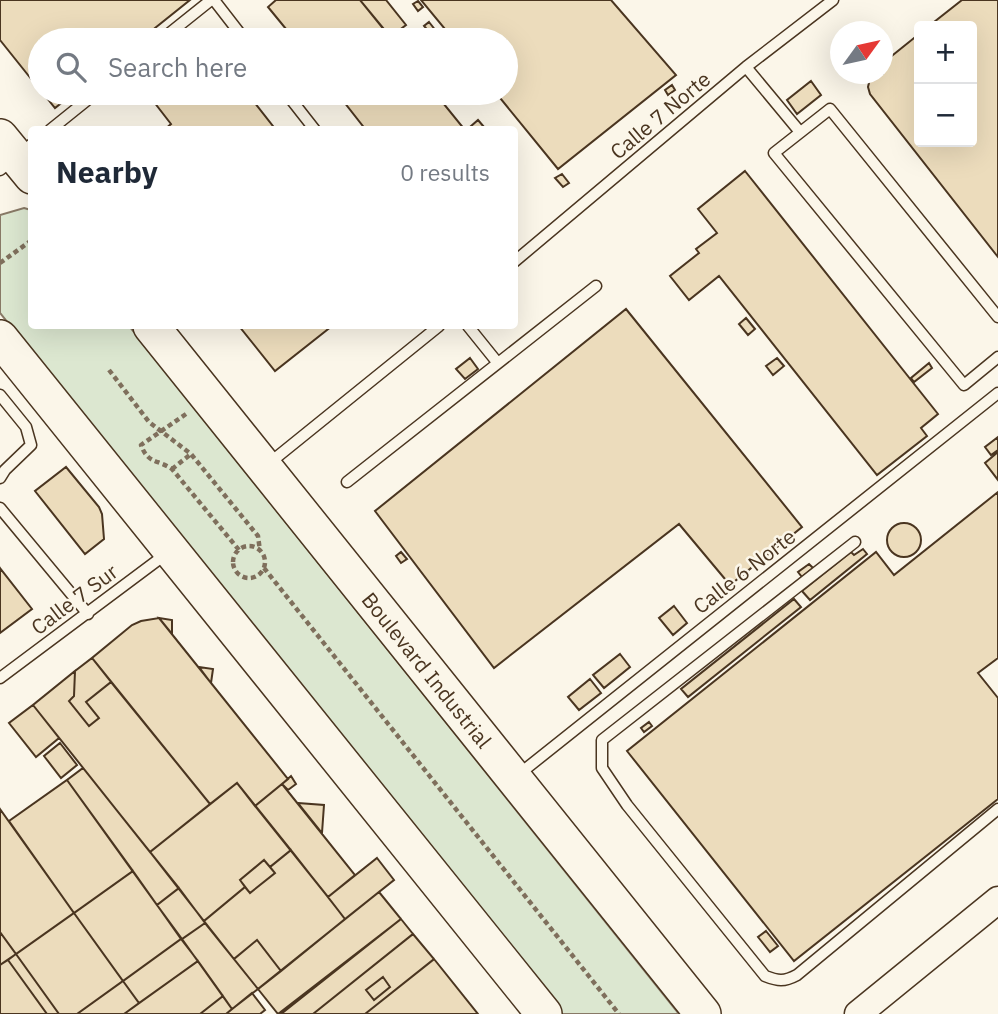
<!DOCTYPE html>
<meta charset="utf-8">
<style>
body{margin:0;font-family:"IBM Plex Sans",sans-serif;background:#f2f2f3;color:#1f2937}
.controls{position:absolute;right:21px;top:21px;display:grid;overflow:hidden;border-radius:7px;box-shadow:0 7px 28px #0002}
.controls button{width:63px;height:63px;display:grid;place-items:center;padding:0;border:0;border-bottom:2px solid #e0e1e3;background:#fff;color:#1f2937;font:35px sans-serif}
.compass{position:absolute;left:830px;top:21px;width:63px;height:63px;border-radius:50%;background:#fff;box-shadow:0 7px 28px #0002;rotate:57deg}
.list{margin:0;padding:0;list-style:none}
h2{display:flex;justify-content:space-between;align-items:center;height:91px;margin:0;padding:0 28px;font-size:30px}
h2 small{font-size:23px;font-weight:400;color:#747a83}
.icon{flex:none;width:38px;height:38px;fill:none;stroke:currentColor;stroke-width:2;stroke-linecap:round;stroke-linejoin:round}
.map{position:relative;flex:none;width:998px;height:1014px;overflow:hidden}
.search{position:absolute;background:#fff;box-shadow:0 7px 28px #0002;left:28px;top:28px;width:490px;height:77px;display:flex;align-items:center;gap:18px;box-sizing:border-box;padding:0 24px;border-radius:38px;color:#747a83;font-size:26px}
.panel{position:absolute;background:#fff;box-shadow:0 7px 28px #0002;left:28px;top:126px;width:490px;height:203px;border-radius:7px}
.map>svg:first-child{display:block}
.green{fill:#dce7d0;stroke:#887966;stroke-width:2}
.building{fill:#ecdcbc;stroke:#4a3520;stroke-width:2;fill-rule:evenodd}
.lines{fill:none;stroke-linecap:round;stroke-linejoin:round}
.service-casing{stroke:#4a3520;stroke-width:13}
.tertiary-casing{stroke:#4a3520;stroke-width:29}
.trunk-casing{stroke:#4a3520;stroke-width:38}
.path{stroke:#7f6f5c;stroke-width:4.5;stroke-dasharray:5 3.5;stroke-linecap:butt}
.service{stroke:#fbf6e9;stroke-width:10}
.tertiary{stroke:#fbf6e9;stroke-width:26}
.trunk{stroke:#fbf6e9;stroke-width:35}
.labels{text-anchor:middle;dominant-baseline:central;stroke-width:5;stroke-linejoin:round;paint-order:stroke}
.street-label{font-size:21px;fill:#4a3520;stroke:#fbf6e9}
</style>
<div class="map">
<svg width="998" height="1014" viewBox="0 0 998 1014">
<rect width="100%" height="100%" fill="#fbf6e9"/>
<path class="green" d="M24,208L31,210L32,326H129L679,1014H562L0,313V215Z"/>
<path class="building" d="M0,0H190L140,40H40V90L0,40Z
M276,0H360L393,40H295L268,7Z
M360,0H386L406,25L390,37Z
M421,0H611L676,75L558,169L496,93H506V40H454Z
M962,0H998V257L870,94L868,87L871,74H883V63L919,34V142H972V26H929Z
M418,1L423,7L418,11L413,4Z
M429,22L436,31L431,34L424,26Z
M811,81L821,95L797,114L787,100Z
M672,85L675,90L668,95L665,90Z
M43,93H74L55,108Z
M166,93H247L276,130H164L171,124L154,102Z
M337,93H435L465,130H366Z
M478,120L484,127L472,130L470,127Z
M745,171L938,414L921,428L927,436L877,475L719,276L689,300L670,276L699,253L696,249L717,233L698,209Z
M562,174L569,183L563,187L555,178Z
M626,309L802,527L730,585L679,524L494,668L375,511Z
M746,318L755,329L748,335L739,324Z
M239,326H332L275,371Z
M470,358L478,369L465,379L456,369Z
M777,358L784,366L773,375L766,366Z
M929,363L932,368L914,382L911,378Z
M998,437V450L991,455L985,447Z
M998,452V480L985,463Z
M66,467L99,507L102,514L104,539L85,554L35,491Z
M998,492V658L978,673L998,698V799L794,961L627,751L876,552L894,575Z
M887 540a17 17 0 1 1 34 0a17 17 0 1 1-34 0Z
M863,549L867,554L810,600L802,591L851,552L854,555Z
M401,552L407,559L401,563L396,556Z
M809,564L813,568L802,577L798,572Z
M0,568L32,609L0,633Z
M794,599L801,607L688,697L681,689Z
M674,606L687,623L673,635L659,618Z
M159,618L172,620V634Z
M159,618L288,779L255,806L237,783L210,804L92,658L132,625L141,621Z
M620,654L630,667L604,688L593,675Z
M92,658L111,682L86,702L99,718L89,726L69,701L74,696L75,671Z
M199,667L213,669L211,683Z
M75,671L74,696L69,701L89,726L99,718L86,702L111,682L210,804L150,852L33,705Z
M590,679L601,693L579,710L568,697Z
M33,705L59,738L36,757L9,723Z
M649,722L652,726L644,732L641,728Z
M60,743L77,765L61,778L44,756Z
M83,768L179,888L157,905L67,780Z
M291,776L296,784L288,790L282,784Z
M67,780L133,871L74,913L9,821Z
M237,783L291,850L270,867L264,860L240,880L245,887L204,921L150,852Z
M282,784L355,875L328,897L255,806Z
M298,803L324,805L322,833Z
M0,809L74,913L16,954L0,932Z
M291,850L345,919L281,971L257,940L234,959L204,921L245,887L250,893L275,873L270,867Z
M377,858L394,880L345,919L328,897Z
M264,860L275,873L250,893L240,880Z
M133,871L181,939L123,981L74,913Z
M179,888L205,923L182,939L157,905Z
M379,892L401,919L278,1014L258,989Z
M74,913L123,981L77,1014H59L16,954Z
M401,919L413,934L313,1014H281Z
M205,923L258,989L232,1009L182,939Z
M766,931L778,946L770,952L758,937Z
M0,932L16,954L0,965Z
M413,934L434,959L365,1014H313ZM383,977L390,987L374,1000L366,990Z
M181,939L198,961L139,1003L123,981Z
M257,940L281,971L258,989L234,959Z
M16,954L59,1014H47L8,960Z
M434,959L478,1014H365L433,960Z
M8,960L47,1014H0V965Z
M198,961L223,996L200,1014H124Z
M383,977L390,987L374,1000L366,990Z
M123,981L139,1003L124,1014H77Z
M252,993L265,1010L260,1014H226Z
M223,996L232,1009L226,1014H200Z"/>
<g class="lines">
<defs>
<path id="service" d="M214,0L245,40
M161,40L211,0
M746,67L800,132
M286,93L315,130
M50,130L96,93
M0,170L32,144
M514,262L746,67L833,0
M998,317L830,109L774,153L964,385L998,357
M468,326L497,362
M0,395L26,427L31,445L5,470L0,478
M267,465L439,326
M347,482L596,286
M0,508L88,614
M855,542L602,740V768L627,805L765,976C778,981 784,982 797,975L998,809
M0,678L166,554
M518,775L998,393"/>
<path id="tertiary" d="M858,1014L998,900"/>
<g id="trunk">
<path d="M0,137L32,176"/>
<path id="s1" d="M151,326L703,1014"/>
<path d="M0,338L544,1014"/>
</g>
</defs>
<use href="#service" class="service-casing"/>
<use href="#tertiary" class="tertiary-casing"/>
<use href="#trunk" class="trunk-casing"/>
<path class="path" d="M0,263L32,240
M109,370L149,422L191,454L258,536L260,551
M186,414L141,445C148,464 157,459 172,469L239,550
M172,469L191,454
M233 562a16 16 0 1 1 32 0a16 16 0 1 1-32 0Z
M264,568L619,1014"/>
<use href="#service" class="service"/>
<use href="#tertiary" class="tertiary"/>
<use href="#trunk" class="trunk"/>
</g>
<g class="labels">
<g class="street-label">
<text transform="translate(660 115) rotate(-40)">Calle 7 Norte</text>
<text transform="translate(744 571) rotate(-38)">Calle 6 Norte</text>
<text transform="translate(74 599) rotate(-37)">Calle 7 Sur</text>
<text stroke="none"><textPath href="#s1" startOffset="441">Boulevard Industrial</textPath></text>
</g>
</g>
</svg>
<div class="controls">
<button>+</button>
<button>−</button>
</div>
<svg class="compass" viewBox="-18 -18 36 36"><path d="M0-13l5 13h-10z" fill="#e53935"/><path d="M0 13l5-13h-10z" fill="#747a83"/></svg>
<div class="search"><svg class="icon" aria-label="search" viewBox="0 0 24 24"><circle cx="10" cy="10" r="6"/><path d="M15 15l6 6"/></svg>Search here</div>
<section class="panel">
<h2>Nearby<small>0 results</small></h2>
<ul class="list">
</ul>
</section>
</div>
